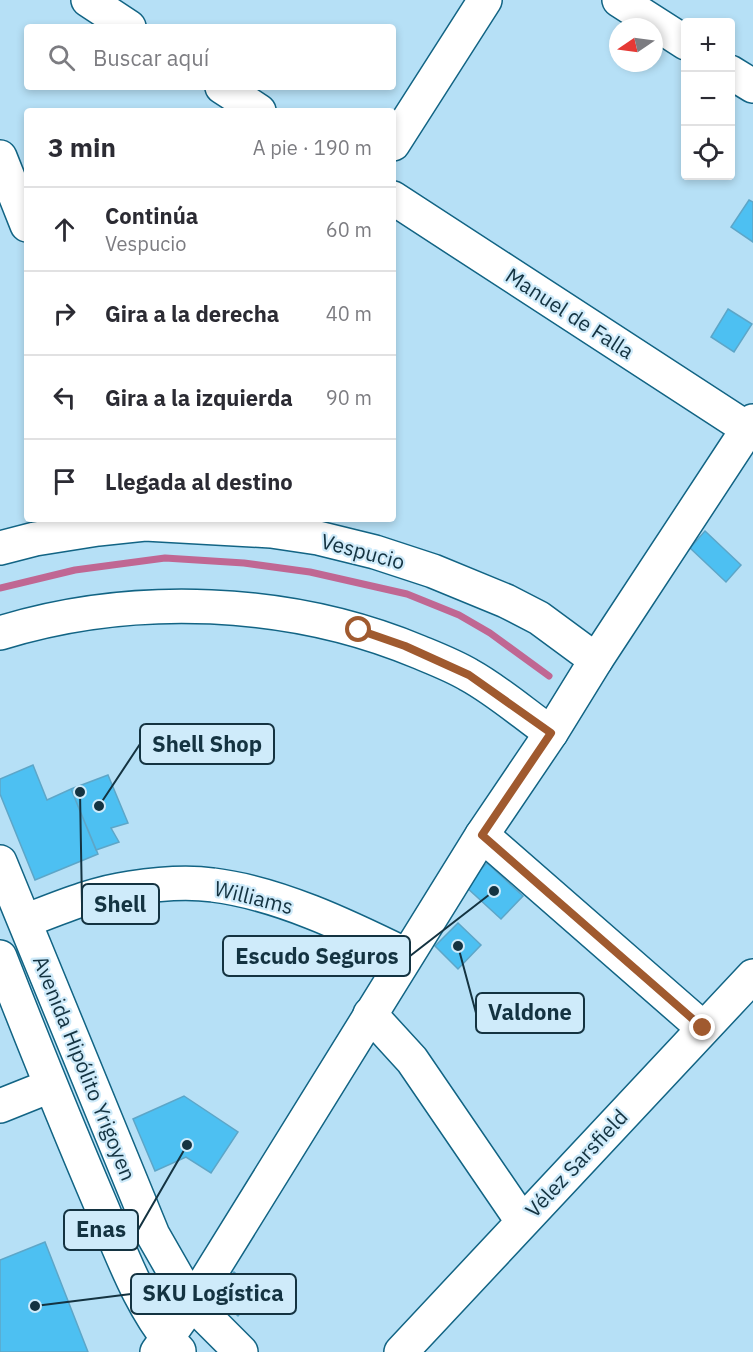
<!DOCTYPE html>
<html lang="es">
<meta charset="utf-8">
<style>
body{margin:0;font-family:"IBM Plex Sans",sans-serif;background:#f2f2f3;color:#2b2b33}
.controls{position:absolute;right:18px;top:18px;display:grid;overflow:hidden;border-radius:6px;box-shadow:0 3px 9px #0003}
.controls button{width:54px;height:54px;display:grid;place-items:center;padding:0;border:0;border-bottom:2px solid #e1e1e2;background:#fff;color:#2b2b33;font:30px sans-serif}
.compass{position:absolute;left:609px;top:18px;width:54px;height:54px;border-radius:50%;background:#fff;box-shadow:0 3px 9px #0003;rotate:257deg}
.stop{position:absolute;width:18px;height:18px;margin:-14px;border:4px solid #a05a2f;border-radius:50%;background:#fff}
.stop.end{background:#a05a2f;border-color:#fff;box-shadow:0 2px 6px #0008}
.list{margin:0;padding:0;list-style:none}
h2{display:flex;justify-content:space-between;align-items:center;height:78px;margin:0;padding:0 24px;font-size:26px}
h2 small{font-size:20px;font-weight:400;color:#7c7c81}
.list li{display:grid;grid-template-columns:39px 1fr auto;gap:18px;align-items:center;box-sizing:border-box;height:84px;padding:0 24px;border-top:2px solid #e1e1e2}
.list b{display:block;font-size:22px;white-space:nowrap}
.list p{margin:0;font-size:20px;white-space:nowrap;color:#7c7c81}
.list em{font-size:20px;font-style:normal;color:#7c7c81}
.icon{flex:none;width:33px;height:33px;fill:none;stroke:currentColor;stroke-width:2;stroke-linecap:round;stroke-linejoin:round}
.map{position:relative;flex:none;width:753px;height:1352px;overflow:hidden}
.search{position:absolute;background:#fff;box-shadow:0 3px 9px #0003;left:24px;top:24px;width:372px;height:66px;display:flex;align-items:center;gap:15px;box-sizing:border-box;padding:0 21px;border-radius:6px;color:#7c7c81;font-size:22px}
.panel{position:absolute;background:#fff;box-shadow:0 3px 9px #0003;left:24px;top:108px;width:372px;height:414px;border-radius:6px}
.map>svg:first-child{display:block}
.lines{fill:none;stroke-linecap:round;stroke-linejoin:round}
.stream{stroke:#c06793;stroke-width:7}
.building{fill:#4dc0f2;stroke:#5da6c8;stroke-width:1.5}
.minor-casing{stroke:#126484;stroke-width:36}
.major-casing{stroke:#126484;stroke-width:36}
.minor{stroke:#fff;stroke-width:33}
.major{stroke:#fff;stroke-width:33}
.route{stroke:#a05a2f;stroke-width:8}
.labels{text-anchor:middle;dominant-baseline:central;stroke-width:4.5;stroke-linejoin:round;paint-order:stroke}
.street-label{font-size:21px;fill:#143341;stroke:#cfebfa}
.leader{fill:none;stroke:#143341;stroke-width:2}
.callout-dot{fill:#143341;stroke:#cfebfa;stroke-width:2}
.callout{fill:#cfebfa;stroke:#143341;stroke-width:2}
.callout-label{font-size:22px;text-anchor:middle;font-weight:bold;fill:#143341}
</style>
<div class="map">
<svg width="753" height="1352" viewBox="0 0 753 1352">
<rect width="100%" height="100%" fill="#b6e0f6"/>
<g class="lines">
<path class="stream" d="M0,588L75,570L165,558L244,563L310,572L407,594L459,615L490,633L549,676"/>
</g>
<path class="building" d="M749,200L753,202V242L731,227Z
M728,309L752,324L734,352L711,337Z
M705,531L741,565L726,582L690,548Z
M33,765L47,800L71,789L98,854L35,880L0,794V779Z
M108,775L128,823L111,828L119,842L96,850L71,789Z
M487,863L523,896L501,919L465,886Z
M458,923L481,945L458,969L435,946Z
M184,1096L238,1132L211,1173L186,1157L155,1171L133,1119Z
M45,1242L88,1352H0V1260Z
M234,1272L258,1293L238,1316L214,1294Z"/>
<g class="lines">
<defs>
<path id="minor" d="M88,0L129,27
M619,0L686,43
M730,72L753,86
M222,87L259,111
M393,144L485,0
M0,157L27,225
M393,198L748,429
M0,548L35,539L98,529L145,524L271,531L318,538L375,552L433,571L506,601L539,618L596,660
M0,633C133,592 290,598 419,652C436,659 454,666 469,675C498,691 524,714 551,733
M482,835L703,1028
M25,921C59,908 94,893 130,888C156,884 186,881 213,885C278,893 347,926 406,955
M370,1014L412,1060L522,1221
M0,1106L50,1086
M401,1352L753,976"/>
<path id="major" d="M0,862L153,1235L192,1303L241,1352
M0,957C32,1039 65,1121 100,1203C120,1250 143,1315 179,1351
M157,1352L192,1303L482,835L551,733L596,660L753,421"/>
</defs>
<use href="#minor" class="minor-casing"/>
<use href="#major" class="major-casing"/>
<use href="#minor" class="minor"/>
<use href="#major" class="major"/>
</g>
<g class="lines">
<path class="route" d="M359,630L405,646L469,675L551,733L482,835L703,1028"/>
</g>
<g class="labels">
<g class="street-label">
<text transform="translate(570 313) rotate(33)">Manuel de Falla</text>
<text transform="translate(363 551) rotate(15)">Vespucio</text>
<text transform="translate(254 897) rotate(14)">Williams</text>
<text transform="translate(85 1068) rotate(68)">Avenida Hipólito Yrigoyen</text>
<text transform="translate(576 1163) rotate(-47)">Vélez Sarsfield</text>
</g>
</g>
<path class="leader" d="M99 806L140 744M80 792L82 904M494 891L410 956M458 946L476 1013M187 1145L138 1230M35 1306L131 1294"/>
<g class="callout-dot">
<circle cx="99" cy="806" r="6"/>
<circle cx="80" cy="792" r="6"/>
<circle cx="494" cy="891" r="6"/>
<circle cx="458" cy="946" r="6"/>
<circle cx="187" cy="1145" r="6"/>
<circle cx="35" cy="1306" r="6"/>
</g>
<g class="callout">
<rect x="140" y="724" width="134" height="40" rx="6"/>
<rect x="82" y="884" width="77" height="40" rx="6"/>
<rect x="223" y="936" width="187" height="40" rx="6"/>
<rect x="476" y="993" width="108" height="40" rx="6"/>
<rect x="64" y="1210" width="74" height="40" rx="6"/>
<rect x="131" y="1274" width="165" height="40" rx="6"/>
</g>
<g class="callout-label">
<text x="207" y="752">Shell Shop</text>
<text x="120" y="912">Shell</text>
<text x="317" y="964">Escudo Seguros</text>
<text x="530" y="1020">Valdone</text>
<text x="101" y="1237">Enas</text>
<text x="213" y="1301">SKU Logística</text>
</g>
</svg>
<div class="controls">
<button>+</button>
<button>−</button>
<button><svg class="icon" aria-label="locate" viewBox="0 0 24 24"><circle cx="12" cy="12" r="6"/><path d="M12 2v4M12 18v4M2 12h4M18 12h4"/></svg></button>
</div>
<svg class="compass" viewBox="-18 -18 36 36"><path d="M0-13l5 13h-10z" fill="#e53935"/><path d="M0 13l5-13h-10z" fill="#7c7c81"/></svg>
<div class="stop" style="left:359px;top:630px"></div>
<div class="stop end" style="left:703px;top:1028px"></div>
<div class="search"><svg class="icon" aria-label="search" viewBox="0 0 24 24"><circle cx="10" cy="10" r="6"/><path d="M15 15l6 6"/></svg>Buscar aquí</div>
<section class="panel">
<h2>3 min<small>A pie · 190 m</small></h2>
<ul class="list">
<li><svg class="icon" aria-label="ahead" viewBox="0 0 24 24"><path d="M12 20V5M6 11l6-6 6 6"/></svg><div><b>Continúa</b><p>Vespucio</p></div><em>60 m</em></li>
<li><svg class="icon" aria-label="right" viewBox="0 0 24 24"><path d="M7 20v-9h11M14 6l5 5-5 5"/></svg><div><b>Gira a la derecha</b></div><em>40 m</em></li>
<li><svg class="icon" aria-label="left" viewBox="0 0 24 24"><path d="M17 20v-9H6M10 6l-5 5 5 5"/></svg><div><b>Gira a la izquierda</b></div><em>90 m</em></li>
<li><svg class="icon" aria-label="arrive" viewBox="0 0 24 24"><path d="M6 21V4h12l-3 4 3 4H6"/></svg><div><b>Llegada al destino</b></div></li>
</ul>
</section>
</div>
